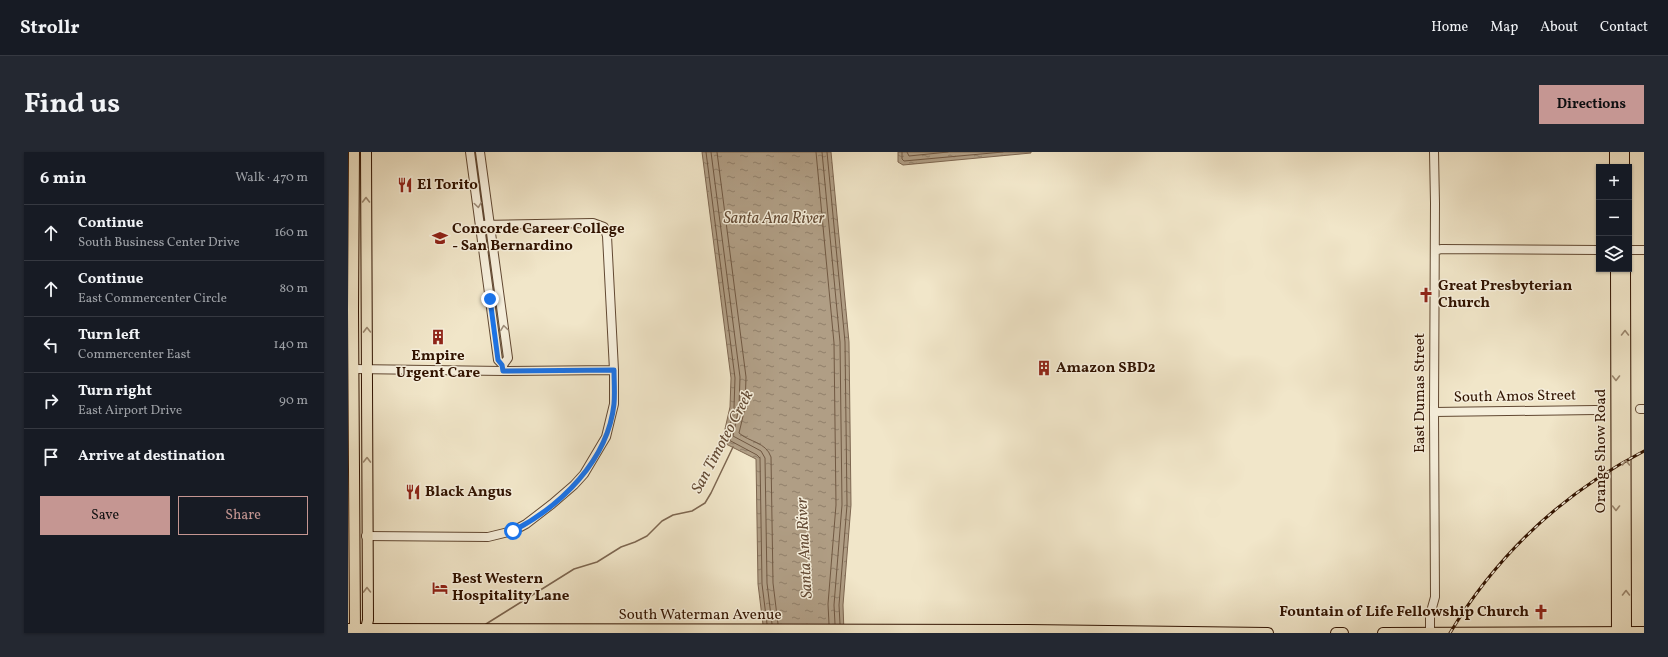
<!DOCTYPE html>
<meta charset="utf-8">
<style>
body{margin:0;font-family:Vollkorn,serif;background:#242831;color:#f1f3f6}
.controls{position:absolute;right:12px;top:12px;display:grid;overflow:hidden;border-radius:0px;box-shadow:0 1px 3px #0004}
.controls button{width:36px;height:36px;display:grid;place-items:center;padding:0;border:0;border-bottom:1px solid #363941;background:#171b24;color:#f1f3f6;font:20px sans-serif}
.stop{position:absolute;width:12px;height:12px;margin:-9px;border:3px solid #1a73e8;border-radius:50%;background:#fff}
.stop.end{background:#1a73e8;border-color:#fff;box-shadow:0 1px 4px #0008}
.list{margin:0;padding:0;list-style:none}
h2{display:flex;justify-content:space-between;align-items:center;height:52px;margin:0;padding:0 16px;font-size:17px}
h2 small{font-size:13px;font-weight:400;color:#9ea1a6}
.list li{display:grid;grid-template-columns:26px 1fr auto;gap:12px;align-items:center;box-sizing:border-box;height:56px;padding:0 16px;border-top:1px solid #363941}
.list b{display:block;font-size:15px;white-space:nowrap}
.list p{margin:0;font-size:13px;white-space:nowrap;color:#9ea1a6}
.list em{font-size:13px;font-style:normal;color:#9ea1a6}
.actions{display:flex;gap:8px;padding:12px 16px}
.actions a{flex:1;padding:9px 0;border:1px solid #c59692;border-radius:0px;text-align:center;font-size:14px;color:#c59692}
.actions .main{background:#c59692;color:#111}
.icon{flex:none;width:22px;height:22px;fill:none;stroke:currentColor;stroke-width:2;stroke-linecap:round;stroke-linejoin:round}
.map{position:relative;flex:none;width:1296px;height:481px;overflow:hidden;border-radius:0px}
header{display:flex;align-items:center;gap:24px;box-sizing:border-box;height:56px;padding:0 20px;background:#171b24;border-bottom:1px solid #363941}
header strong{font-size:19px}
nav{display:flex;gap:22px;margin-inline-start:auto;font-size:14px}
.intro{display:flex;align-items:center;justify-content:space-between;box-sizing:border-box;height:96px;padding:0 24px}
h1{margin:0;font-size:28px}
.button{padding:10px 18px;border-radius:0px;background:#c59692;color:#111;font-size:14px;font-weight:700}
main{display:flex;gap:24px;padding:0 24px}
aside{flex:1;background:#171b24;border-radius:0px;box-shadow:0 1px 3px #0004}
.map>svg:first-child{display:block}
.water{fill:url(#water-ripples);stroke:#7d6650}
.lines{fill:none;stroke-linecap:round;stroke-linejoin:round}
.shore{stroke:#705842;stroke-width:1}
.stream{stroke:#7d6650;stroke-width:1.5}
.minor-casing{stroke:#614832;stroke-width:10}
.major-casing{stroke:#311300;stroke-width:12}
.minor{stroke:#f6efdc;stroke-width:8}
.major{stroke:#f1e6c9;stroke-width:10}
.rail-casing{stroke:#311300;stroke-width:3}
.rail{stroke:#f6efdc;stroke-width:1.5;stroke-dasharray:4.5;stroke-linecap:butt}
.oneway{stroke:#9b876f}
.oneway2{stroke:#9d8c79}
.route{stroke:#1a73e8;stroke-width:5}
.labels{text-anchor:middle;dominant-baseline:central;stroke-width:3;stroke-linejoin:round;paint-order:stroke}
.poi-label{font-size:15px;font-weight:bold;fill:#311300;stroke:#f6efdc;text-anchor:start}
.street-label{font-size:15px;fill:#311300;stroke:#f6efdc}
.water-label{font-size:16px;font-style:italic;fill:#644b35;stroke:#f6efdc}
</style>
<header>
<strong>Strollr</strong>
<nav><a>Home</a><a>Map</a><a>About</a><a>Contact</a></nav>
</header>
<div class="intro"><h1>Find us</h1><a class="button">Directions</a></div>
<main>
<aside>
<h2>6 min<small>Walk · 470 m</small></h2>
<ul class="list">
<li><svg class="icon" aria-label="ahead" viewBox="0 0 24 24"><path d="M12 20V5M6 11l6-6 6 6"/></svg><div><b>Continue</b><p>South Business Center Drive</p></div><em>160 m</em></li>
<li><svg class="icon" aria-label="ahead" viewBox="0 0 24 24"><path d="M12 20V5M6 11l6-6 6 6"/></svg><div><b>Continue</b><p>East Commercenter Circle</p></div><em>80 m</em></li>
<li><svg class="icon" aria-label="left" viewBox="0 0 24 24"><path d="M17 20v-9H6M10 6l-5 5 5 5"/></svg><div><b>Turn left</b><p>Commercenter East</p></div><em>140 m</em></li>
<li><svg class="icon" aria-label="right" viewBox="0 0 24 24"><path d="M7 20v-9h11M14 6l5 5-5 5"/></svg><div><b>Turn right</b><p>East Airport Drive</p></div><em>90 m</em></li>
<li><svg class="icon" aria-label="arrive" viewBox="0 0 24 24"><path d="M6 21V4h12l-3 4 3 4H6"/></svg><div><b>Arrive at destination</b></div></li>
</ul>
<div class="actions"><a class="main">Save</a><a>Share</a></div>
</aside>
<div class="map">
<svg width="1296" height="481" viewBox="0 0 1296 481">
<defs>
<pattern id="water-ripples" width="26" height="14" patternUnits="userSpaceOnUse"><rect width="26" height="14" fill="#b09e85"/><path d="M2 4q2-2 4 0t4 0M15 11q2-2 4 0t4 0" fill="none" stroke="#90806a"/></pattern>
</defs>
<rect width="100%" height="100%" fill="#f1e6c9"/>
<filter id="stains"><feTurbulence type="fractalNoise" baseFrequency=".005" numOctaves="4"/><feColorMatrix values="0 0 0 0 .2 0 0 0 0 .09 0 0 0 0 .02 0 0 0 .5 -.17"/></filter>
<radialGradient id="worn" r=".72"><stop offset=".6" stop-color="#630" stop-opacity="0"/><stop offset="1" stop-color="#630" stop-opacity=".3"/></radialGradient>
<path class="water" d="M354,0H483L501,190L503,353L495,453L496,481H416L410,432L408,307L374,290L382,255L383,226Z
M550,0H683V1L555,13L550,10Z"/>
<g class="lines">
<path class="shore" d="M358,0L387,226L386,256L379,287L409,303L412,306L414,432L419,472
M363,0L392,225L391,255L385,284L413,299L417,306L419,431L424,472
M369,0L398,225L397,256L391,281C401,290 418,290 423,305L425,431L430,472
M468,0L486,191L488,353L480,452L481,472
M474,0L492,190L494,353L486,453L487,472
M479,0L497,190L499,353L491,453L492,472
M554,0V7L556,9L655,0
M559,0L561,4L600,0"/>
<path class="stream" d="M138,472L226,417L249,410L273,395L287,390L299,384L314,369L325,363L344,359L357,351L363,341L385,295"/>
<defs>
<path id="minor" d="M122,0L150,208L155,213V219
M132,0L160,206L155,213
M1281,98H1296
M1087,99L1093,97L1251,98
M6,217L155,219L266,218
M1292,257H1296
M1086,260L1248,258
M18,384L140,385L165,379L178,372L204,352L226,333L236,322L258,285L266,252V218L259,84L256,75L245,71L132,73
M1082,480V463L1087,445L1086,260L1087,51L1086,0"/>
<path id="major" d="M6,0L5,158L7,477L9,481
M1267,0V15
M1276,0V15
M1268,117L1269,481
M1277,117L1278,481
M0,477L680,478L920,481
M17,481L20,468L18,0
M988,481H995
M1035,481L1296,480"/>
</defs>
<use href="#minor" class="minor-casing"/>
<use href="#major" class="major-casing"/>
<use href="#minor" class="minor"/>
<use href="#major" class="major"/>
<defs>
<path id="rail" d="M1102,481C1149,403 1215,341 1296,299"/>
</defs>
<use href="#rail" class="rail-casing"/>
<use href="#rail" class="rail"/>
</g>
<defs><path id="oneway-chevron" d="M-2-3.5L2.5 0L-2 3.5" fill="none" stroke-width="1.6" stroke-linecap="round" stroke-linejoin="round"/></defs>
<g class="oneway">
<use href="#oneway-chevron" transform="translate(18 48) rotate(-90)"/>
<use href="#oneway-chevron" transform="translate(19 178) rotate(-91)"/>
<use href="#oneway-chevron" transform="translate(1277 181) rotate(-90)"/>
<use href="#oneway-chevron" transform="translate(1268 226) rotate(90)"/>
<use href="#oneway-chevron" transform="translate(19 308) rotate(-89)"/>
<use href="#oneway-chevron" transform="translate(1278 311) rotate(-90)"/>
<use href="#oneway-chevron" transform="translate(1268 356) rotate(90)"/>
<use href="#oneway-chevron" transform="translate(19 438) rotate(-91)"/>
<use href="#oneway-chevron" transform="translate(1278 441) rotate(-90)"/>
</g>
<g class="oneway2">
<use href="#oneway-chevron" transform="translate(130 53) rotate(82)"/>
<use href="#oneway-chevron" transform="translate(156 176) rotate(-98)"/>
</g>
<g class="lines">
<path class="route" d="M142,147L150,208L154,213L155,219L266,218C266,229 267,241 266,252C260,308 213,354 165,379"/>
</g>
<defs>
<symbol id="restaurant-bare" viewBox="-9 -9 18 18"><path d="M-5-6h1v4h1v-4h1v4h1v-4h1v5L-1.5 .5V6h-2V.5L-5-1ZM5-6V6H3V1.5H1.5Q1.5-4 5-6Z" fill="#8f2418" stroke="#f6efdc" stroke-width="2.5" paint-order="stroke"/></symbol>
<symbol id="university-bare" viewBox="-9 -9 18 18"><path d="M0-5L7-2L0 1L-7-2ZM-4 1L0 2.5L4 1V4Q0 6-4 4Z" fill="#8f2418" stroke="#f6efdc" stroke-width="2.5" paint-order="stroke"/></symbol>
<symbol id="church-bare" viewBox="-9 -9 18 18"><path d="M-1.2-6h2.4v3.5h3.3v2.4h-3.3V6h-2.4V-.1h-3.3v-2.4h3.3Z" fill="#8f2418" stroke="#f6efdc" stroke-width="2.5" paint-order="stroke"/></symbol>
<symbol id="building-bare" viewBox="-9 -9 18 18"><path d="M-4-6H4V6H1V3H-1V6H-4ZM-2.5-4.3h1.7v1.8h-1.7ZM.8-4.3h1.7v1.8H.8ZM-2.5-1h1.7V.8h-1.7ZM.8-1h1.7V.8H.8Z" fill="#8f2418" stroke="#f6efdc" stroke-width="2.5" paint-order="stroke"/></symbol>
<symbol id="hotel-bare" viewBox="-9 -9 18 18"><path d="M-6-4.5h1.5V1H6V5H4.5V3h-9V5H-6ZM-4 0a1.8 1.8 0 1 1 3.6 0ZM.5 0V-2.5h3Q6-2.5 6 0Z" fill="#8f2418" stroke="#f6efdc" stroke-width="2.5" paint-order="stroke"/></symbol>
</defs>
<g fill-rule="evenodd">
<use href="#restaurant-bare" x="46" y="22" width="22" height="22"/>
<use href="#university-bare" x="81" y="75" width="22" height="22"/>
<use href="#church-bare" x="1067" y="132" width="22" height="22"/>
<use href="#building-bare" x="79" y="174" width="22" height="22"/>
<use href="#building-bare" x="685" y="205" width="22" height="22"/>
<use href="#restaurant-bare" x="54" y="329" width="22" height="22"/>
<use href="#hotel-bare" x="81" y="425" width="22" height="22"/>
<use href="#church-bare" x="1182" y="449" width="22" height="22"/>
</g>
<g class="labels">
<g class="poi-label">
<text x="69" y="33">El Torito</text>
<text x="104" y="77">Concorde Career College<tspan x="104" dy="17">- San Bernardino</tspan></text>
<text x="1090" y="134">Great Presbyterian<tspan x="1090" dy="17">Church</tspan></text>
<text x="90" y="204" text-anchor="middle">Empire<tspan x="90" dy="17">Urgent Care</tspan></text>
<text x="708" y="216">Amazon SBD2</text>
<text x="77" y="340">Black Angus</text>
<text x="104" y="427">Best Western<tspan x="104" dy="17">Hospitality Lane</tspan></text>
<text x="1181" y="460" text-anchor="end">Fountain of Life Fellowship Church</text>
</g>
<g class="street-label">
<text transform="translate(1072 241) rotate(-90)">East Dumas Street</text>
<text transform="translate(1167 245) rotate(-1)">South Amos Street</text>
<text transform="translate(1253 299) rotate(-90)">Orange Show Road</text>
<text x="352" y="463">South Waterman Avenue</text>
</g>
<g class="water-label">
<text x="426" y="67">Santa Ana River</text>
<text transform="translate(375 290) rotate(-62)">San Timoteo Creek</text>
<text transform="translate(457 396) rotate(-93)">Santa Ana River</text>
</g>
</g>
<rect width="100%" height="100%" filter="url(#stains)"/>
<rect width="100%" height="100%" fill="url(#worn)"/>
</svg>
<div class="controls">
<button>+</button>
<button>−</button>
<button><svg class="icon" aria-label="layers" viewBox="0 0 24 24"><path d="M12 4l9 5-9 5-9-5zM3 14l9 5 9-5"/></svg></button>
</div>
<div class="stop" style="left:165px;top:379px"></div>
<div class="stop end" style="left:142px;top:147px"></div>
</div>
</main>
